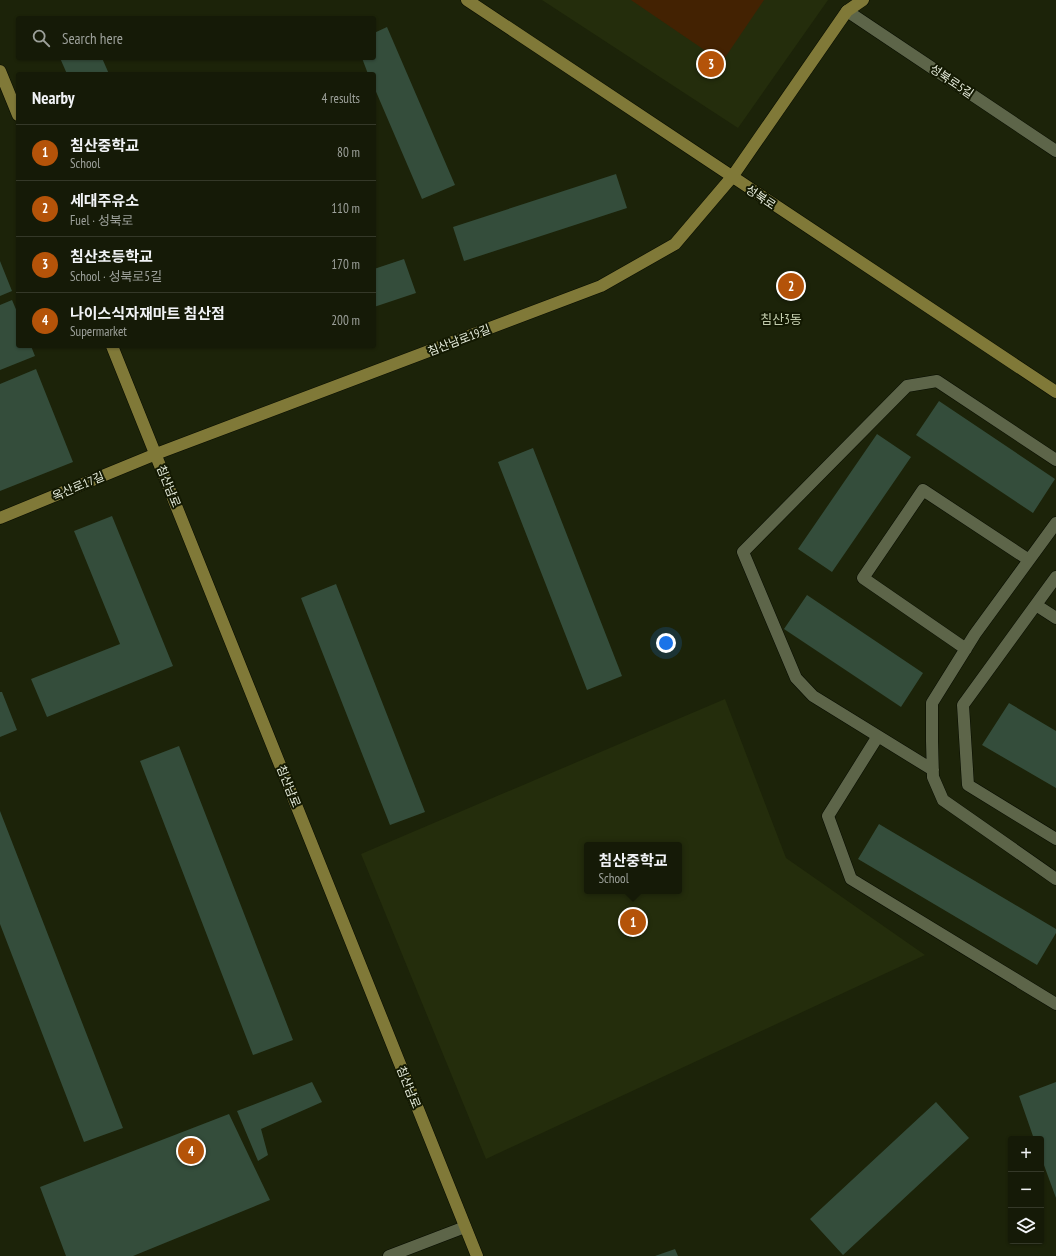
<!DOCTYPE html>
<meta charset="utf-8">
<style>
body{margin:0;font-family:"PT Sans Narrow","Noto Sans KR",sans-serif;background:#1e2311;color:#f1f3f6}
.controls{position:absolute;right:12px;bottom:12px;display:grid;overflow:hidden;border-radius:4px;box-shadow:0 1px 3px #0004}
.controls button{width:36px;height:36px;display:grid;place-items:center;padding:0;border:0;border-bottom:1px solid #343828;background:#151a07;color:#f1f3f6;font:20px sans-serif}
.you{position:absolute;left:666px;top:643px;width:14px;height:14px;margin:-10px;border:3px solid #fff;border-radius:50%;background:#1a73e8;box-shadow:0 0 0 6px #1a73e833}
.badge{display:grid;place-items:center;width:26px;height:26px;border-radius:50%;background:#b45309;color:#fff;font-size:13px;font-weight:700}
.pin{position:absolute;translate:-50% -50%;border:2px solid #fff;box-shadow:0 1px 4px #0006}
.popup{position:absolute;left:584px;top:842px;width:98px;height:52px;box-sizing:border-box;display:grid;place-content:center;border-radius:4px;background:#151a07;filter:drop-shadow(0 1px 3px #0005);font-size:13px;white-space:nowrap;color:#9da19b}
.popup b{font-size:15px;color:#f1f3f6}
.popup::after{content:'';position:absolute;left:50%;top:100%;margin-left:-8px;border:8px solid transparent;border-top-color:#151a07}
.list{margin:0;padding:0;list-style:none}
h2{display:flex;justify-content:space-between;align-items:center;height:52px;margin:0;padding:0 16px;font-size:17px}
h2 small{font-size:13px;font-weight:400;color:#9da19b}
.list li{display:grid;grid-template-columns:26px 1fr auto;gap:12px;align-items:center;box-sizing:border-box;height:56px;padding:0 16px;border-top:1px solid #343828}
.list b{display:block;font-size:15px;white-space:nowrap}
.list p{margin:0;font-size:13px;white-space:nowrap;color:#9da19b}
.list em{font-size:13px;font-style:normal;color:#9da19b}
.icon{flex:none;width:22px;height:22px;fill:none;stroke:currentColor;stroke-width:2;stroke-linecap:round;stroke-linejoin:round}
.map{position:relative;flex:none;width:1056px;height:1256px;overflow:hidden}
.search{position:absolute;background:#151a07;box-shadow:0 1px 3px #0004;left:16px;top:16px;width:360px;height:44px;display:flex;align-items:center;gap:10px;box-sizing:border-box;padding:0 14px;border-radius:4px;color:#9da19b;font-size:15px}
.panel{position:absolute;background:#151a07;box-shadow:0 1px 3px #0004;left:16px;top:72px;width:360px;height:276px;border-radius:4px}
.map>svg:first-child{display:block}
.built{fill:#242d0c;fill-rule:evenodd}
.garden{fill:#432202}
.building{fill:#344d3b}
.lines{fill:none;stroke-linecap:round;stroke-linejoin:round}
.lane-casing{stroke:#070c00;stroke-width:13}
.street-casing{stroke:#070c00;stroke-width:13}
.secondary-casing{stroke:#070c00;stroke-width:13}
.lane{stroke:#5d6549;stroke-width:12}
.street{stroke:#5d6549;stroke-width:12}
.secondary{stroke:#807938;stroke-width:12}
.labels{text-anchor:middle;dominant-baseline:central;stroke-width:4;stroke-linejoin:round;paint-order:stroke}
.street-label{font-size:12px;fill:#e7eddd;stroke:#131902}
.neighbourhood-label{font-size:13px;fill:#c2ccad;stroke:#131902}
</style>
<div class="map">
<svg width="1056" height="1256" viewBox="0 0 1056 1256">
<rect width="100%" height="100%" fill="#1c2309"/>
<path class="built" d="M542,0H828L738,128Z
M725,699L786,858L925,955L486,1159L361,854ZM587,845H679V891H587Z"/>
<path class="garden" d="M631,0H764L722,62Z"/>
<path class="building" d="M387,27L455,185L422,199L374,87V74H368L362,58H374V33Z
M60,58H102L109,74H67Z
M616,174L627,208L464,261L453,227Z
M404,259L416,293L374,307V269Z
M0,261L12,291L0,296Z
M12,300L18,314V346H31L35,356L0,370V305Z
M36,369L73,462L0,491V384Z
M939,401L1055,479L1033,513L916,435Z
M877,434L911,457L832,572L798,549Z
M533,448L622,676L587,690L498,462Z
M112,516L173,666L47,717L31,679L120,644L74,531Z
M336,584L425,812L390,825L301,598Z
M807,595L923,673L901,707L784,629Z
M0,692H2L17,730L0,737Z
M1009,703L1056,731V788L982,745Z
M179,746L293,1040L253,1055L140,761Z
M0,811L123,1128L84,1142L0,924Z
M879,824L1056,929V933L1037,965L858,859Z
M312,1082L322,1102L261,1129L268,1155L258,1161L237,1111Z
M1056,1082V1198L1041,1157V1139H1034L1019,1096Z
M936,1102L969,1138L843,1255L810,1219Z
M229,1114L270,1200L133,1256H66L40,1187Z
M675,1249L678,1256H655Z"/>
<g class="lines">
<defs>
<path id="lane" d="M1056,523L975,634L932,703V741L933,777L943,800L1056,879
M1056,577L963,705L968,785L1056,839
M1036,605L1056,618
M966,649L863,578L923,490L1029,560
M878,736L828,816L851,879L1056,1004
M933,770L813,696L796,678L743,552L907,386L937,381L1056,460"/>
<path id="street" d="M847,11L1056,151
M389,1256L465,1227"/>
<path id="secondary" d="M467,0L1056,392
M0,71L18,115
M112,346L477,1256
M0,518L156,454L601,286L675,244L732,177L847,11L863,0"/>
</defs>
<use href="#lane" class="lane-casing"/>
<use href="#street" class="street-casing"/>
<use href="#secondary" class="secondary-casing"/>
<use href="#lane" class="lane"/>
<use href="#street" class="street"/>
<use href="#secondary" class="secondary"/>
</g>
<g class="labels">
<g class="street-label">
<text transform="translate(952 81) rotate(34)">성북로5길</text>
<text transform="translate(761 197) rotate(34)">성북로</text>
<text transform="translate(459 340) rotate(-21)">침산남로19길</text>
<text transform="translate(78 486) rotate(-23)">옥산로17길</text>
<text transform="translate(169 486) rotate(68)">침산남로</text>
<text transform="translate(289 786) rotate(68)">침산남로</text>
<text transform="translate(409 1087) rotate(68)">침산남로</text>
</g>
<g class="neighbourhood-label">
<text x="781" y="319">침산3동</text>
</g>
</g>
</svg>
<div class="controls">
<button>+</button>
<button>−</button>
<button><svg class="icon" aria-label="layers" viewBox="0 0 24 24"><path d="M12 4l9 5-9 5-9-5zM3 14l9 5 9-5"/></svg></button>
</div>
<div class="you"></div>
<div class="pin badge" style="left:633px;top:922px">1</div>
<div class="popup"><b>침산중학교</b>School</div>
<div class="pin badge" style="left:791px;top:286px">2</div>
<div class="pin badge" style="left:711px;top:64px">3</div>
<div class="pin badge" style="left:191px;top:1151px">4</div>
<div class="search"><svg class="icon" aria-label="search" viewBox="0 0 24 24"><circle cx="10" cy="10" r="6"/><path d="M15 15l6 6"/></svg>Search here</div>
<section class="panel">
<h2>Nearby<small>4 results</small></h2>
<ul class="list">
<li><span class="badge">1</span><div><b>침산중학교</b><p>School</p></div><em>80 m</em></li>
<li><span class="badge">2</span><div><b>세대주유소</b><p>Fuel · 성북로</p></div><em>110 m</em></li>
<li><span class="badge">3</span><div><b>침산초등학교</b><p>School · 성북로5길</p></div><em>170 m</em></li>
<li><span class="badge">4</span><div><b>나이스식자재마트 침산점</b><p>Supermarket</p></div><em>200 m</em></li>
</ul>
</section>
</div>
